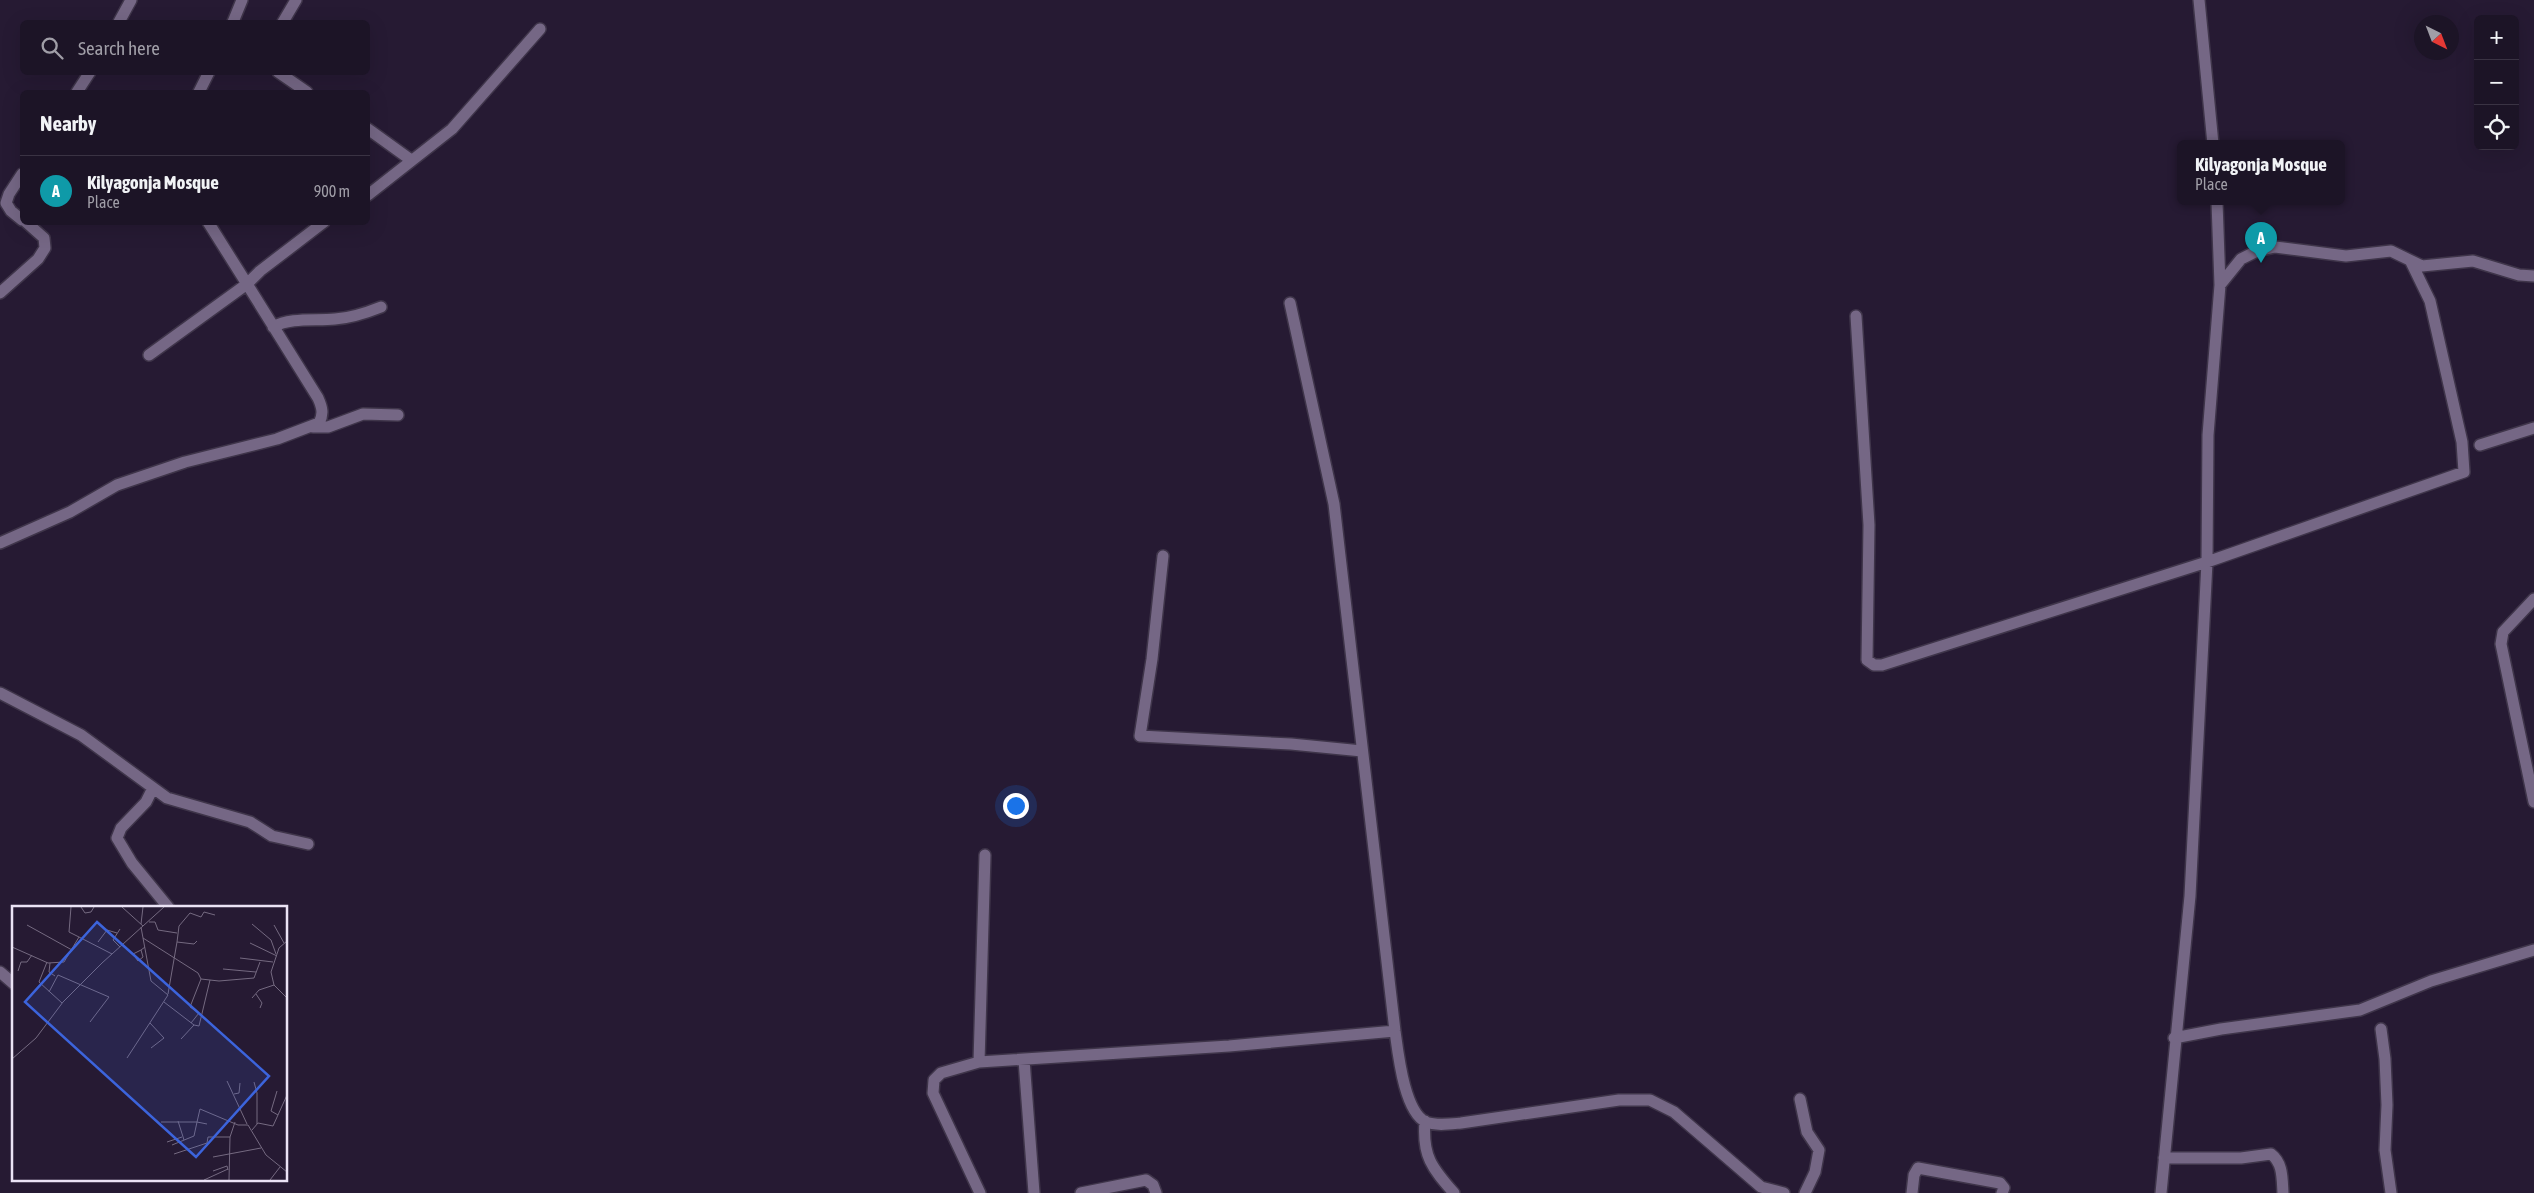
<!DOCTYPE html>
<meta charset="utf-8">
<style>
body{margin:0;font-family:"Asap Condensed",sans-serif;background:#251d2e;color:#f1f3f6}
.controls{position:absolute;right:15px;top:15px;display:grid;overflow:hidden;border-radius:8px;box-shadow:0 5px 20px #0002}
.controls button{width:45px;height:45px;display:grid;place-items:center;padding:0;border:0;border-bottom:1px solid #3a3343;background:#1c1426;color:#f1f3f6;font:25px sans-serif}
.compass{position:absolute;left:2414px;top:15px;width:45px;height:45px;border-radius:50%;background:#1c1426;box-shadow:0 5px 20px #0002;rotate:138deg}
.you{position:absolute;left:1015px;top:805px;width:18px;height:18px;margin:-12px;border:4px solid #fff;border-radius:50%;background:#1a73e8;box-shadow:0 0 0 8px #1a73e833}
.badge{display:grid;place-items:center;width:32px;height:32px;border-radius:50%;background:#e7ac37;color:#fff;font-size:16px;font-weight:700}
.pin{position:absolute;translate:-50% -41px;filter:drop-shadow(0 1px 2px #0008)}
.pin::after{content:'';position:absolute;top:26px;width:18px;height:15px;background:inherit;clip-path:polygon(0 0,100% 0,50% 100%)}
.popup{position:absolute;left:2177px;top:140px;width:168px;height:65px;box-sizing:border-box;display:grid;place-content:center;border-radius:8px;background:#1c1426;filter:drop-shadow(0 1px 4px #0005);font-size:16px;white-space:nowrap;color:#a09ea7}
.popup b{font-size:19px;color:#f1f3f6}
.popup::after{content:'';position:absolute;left:50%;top:100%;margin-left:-10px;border:10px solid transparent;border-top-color:#1c1426}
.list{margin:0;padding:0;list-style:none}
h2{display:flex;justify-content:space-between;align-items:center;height:65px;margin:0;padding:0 20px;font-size:21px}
h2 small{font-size:16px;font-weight:400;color:#a09ea7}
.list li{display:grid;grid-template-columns:32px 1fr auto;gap:15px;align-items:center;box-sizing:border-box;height:70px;padding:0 20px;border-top:1px solid #3a3343}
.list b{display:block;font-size:19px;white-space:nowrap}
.list p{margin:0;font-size:16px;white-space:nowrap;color:#a09ea7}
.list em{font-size:16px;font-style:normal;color:#a09ea7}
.icon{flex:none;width:28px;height:28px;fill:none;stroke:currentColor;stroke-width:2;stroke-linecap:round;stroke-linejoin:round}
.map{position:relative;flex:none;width:2534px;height:1193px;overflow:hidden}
.search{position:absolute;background:#1c1426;box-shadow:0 5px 20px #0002;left:20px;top:20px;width:350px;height:55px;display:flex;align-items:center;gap:12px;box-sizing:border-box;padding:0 18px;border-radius:8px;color:#a09ea7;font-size:19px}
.panel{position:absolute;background:#1c1426;box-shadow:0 5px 20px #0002;left:20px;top:90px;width:350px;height:135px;border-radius:8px}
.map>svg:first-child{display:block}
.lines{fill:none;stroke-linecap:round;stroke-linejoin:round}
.minor-casing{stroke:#3f354a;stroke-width:14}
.minor{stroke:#756785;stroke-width:11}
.inset-road{fill:none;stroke:#756a81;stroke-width:1}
.view{fill:#3c64dc;fill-opacity:0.15;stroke:#3c64dc;stroke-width:2.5}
.inset-edge{fill:none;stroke:#ebe3f5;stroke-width:2.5}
</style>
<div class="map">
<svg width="2534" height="1193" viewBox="0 0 2534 1193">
<rect width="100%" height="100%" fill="#261a33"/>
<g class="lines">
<defs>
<path id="minor" d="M2199,0L2213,144
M119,22L131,0
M233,22L242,0
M283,22L296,0
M278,72L307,92
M77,92L90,72
M199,92L209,72
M368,129L411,160
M22,174L9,194L6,203L11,211L22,220
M368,195L452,129L540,29
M2220,285L2241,259L2257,251L2275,247L2346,256L2391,251L2422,266L2473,261L2519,275L2534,276
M0,293L38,259L45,248L44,238L26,222
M1290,303L1334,504L1395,1031C1398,1052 1404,1112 1426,1122C1436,1126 1450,1124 1461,1123L1619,1100H1650L1674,1112L1761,1187L1784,1193
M1856,316L1869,525L1867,660L1874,665H1882L2207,562L2464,472L2462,442L2430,301L2411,262
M273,327C291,317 315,321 335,319C351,318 366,313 381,307
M149,355L247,284L208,222
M313,427H328L363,414L398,415
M2480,445L2534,428
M0,543L70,512L117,485L185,462L277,439L319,423C324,414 322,407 318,398L247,284L260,271L324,222
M1163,556L1152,659L1140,736L1291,744L1362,751
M2534,599L2503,632L2501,644L2534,802
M0,693L81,735L167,798L250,822L272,836L308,844
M153,788L146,802L121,828L117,838L132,863L168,907
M985,855L979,1062L1229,1046L1395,1031
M0,972L14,984
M2381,1029L2385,1059L2387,1105L2385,1150L2391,1193
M2174,1038L2221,1029L2360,1010L2431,981L2534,950
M1024,1060L1034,1193
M979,1062L941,1073L934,1080L933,1093L980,1193
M1800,1099L1807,1132L1819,1150L1815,1172L1805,1193
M1425,1121C1422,1156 1432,1168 1454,1193
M2164,1158H2241L2271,1154C2283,1163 2282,1178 2283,1193
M1081,1193L1146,1180L1153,1185L1156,1193
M1912,1193L1914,1175L1918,1168L2000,1183L2004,1188L2002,1193
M2161,1193L2190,896L2207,562L2208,435L2220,285L2217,202"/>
</defs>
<use href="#minor" class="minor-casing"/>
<use href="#minor" class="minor"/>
</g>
<g transform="translate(12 906)">
<rect width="275" height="275" fill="#261a33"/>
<path class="inset-road" d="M59,1L57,26L67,31M69,1L73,7L79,6L82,1M110,1L131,20M137,16H143L146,24L165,27M129,18L131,1M240,18L259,34L264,48M15,19L60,44M262,19L272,37M129,21L131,32L186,67L189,73L207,75L242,72L248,56M185,35L182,38L165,36L167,20L178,7L189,11L192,6L203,9M275,35L267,42L259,66L262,79L275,92M86,36L95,24L105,27M238,37L265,50M0,41L36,57L52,56L67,31L100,48M108,41L101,34L108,23M129,44L131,51L126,55L121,48L129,44L133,41M228,52L261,56M35,56L27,76L50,97M38,57L37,66L43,70M211,63L244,66M6,65L9,56H15L20,49M37,86L46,69L97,91L78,116M156,88L165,36M244,88L250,97L248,102M240,92L247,84L262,79M152,96L182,119L169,133M138,117L152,132L139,142M179,117L187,107L178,101L189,73M182,119L187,120L198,74M115,152L156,89L139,75L131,32M0,153L24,132L51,96L90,57L152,1M215,175L235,218M242,176L245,187V218M265,185L259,205L266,209M222,188L227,187L228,177M166,215L172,234M149,216H185L188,203L226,219H236L254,249L275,266M240,224L246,217L261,220L275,189M155,236L170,231M160,239L182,230L185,216L195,218M162,248L195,237L196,231H218L223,216M201,251L249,242M201,265L215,260L216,264M192,274L216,263M217,274L218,231M258,274L268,261"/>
<path class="view" d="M85,16L257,170L184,251L13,96Z"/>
<rect width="275" height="275" class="inset-edge"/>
</g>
</svg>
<div class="controls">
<button>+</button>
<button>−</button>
<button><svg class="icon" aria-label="locate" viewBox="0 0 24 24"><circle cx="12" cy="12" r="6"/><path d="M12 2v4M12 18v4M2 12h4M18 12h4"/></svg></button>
</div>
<svg class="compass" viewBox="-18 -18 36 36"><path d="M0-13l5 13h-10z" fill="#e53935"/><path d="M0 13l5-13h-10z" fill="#a09ea7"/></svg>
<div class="you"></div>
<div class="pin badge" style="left:2261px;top:263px;background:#0f9aa8">A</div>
<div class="popup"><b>Kilyagonja Mosque</b>Place</div>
<div class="search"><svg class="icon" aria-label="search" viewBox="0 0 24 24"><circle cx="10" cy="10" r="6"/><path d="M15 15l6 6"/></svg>Search here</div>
<section class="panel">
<h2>Nearby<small></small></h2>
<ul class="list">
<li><span class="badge" style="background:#0f9aa8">A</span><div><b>Kilyagonja Mosque</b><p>Place</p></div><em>900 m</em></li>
</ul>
</section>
</div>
